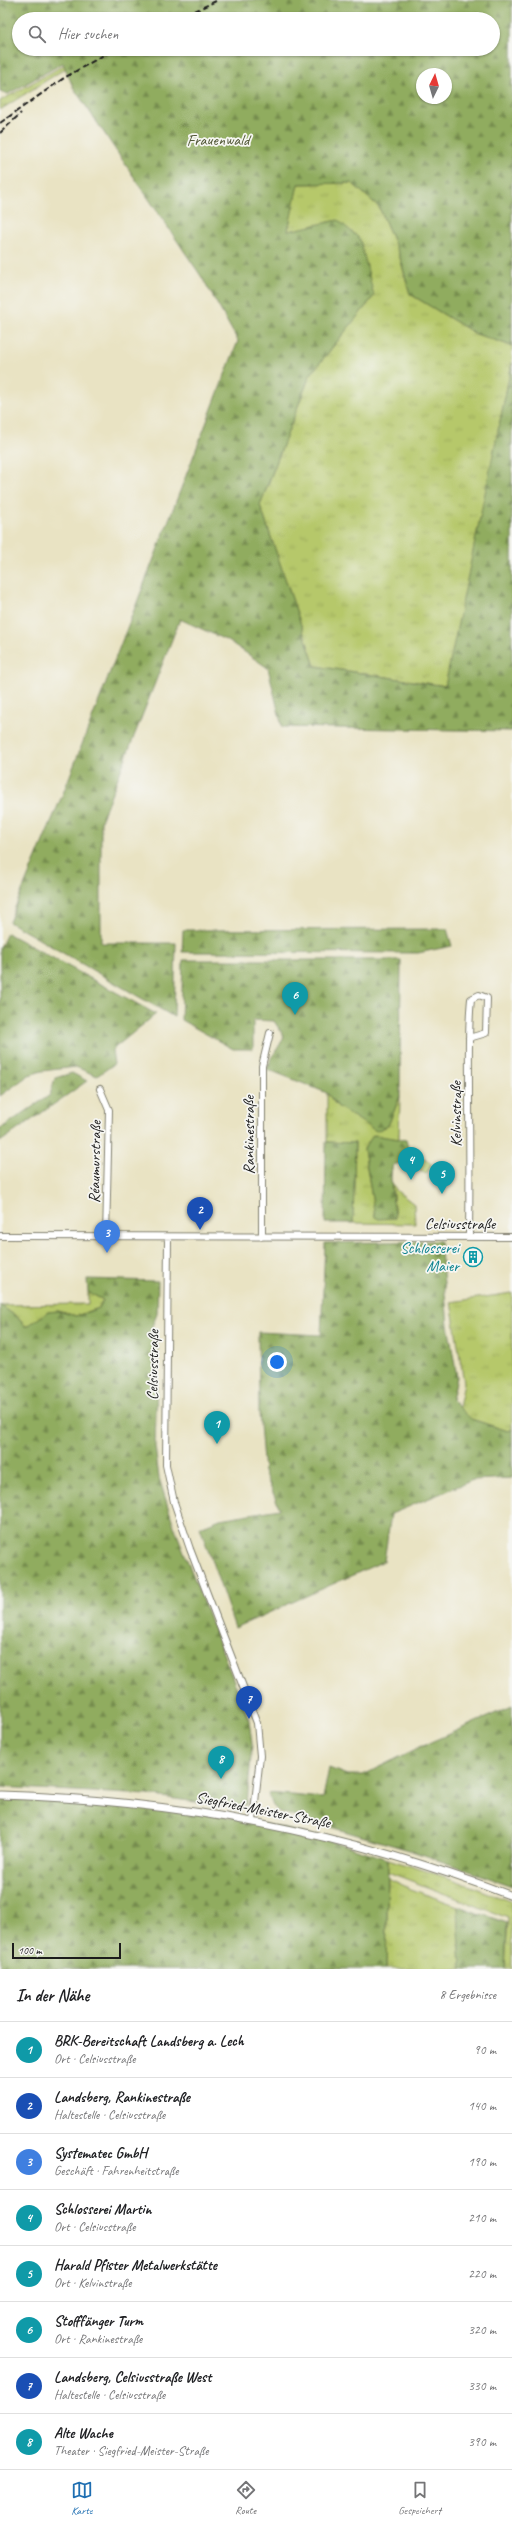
<!DOCTYPE html>
<html lang="de">
<meta charset="utf-8">
<style>
body{margin:0;font-family:Caveat,sans-serif;background:#f2f2f2;color:#202124}
.compass{position:absolute;left:416px;top:68px;width:36px;height:36px;border-radius:50%;background:#fff;box-shadow:0 1px 3px #0004;rotate:5deg}
.scale{position:absolute;left:12px;bottom:10px;width:109px;box-sizing:border-box;padding-left:4px;border:2px solid #1c1c1c;border-top:0;font-size:11px;line-height:14px;white-space:nowrap;color:#1c1c1c;-webkit-text-stroke:3px #f6f6f2;paint-order:stroke}
.you{position:absolute;left:277px;top:1362px;width:14px;height:14px;margin:-10px;border:3px solid #fff;border-radius:50%;background:#1a73e8;box-shadow:0 0 0 6px #1a73e833}
.badge{display:grid;place-items:center;width:26px;height:26px;border-radius:50%;background:#1f6fb2;color:#fff;font-size:13px;font-weight:700}
.pin{position:absolute;translate:-50% -33px;filter:drop-shadow(0 1px 2px #0008)}
.pin::after{content:'';position:absolute;top:21px;width:14px;height:12px;background:inherit;clip-path:polygon(0 0,100% 0,50% 100%)}
.list{margin:0;padding:0;list-style:none}
h2{display:flex;justify-content:space-between;align-items:center;height:52px;margin:0;padding:0 16px;font-size:17px}
h2 small{font-size:13px;font-weight:400;color:#757577}
.list li{display:grid;grid-template-columns:26px 1fr auto;gap:12px;align-items:center;box-sizing:border-box;height:56px;padding:0 16px;border-top:1px solid #e0e0e0}
.list b{display:block;font-size:15px;white-space:nowrap}
.list p{margin:0;font-size:13px;white-space:nowrap;color:#757577}
.list em{font-size:13px;font-style:normal;color:#757577}
.icon{flex:none;width:22px;height:22px;fill:none;stroke:currentColor;stroke-width:2;stroke-linecap:round;stroke-linejoin:round}
.map{position:relative;flex:none;width:512px;height:1969px;overflow:hidden}
.search{position:absolute;background:#fff;box-shadow:0 1px 3px #0004;left:12px;right:12px;top:12px;height:44px;display:flex;align-items:center;gap:10px;box-sizing:border-box;padding:0 14px;border-radius:22px;color:#757577;font-size:15px}
.sheet{height:500px;background:#fff}
nav{display:flex;justify-content:space-around;align-items:center;box-sizing:border-box;height:56px;border-top:1px solid #e0e0e0;background:#fff;font-size:11px;color:#757577}
nav a{display:grid;justify-items:center;gap:2px}
nav .on{color:#1f6fb2}
.map>svg:first-child{display:block}
.grass{fill:url(#grass-tufts);stroke:#697244}
.forest{fill:url(#forest-firs);stroke:#56643e;fill-rule:evenodd}
.lines{fill:none;stroke-linecap:round;stroke-linejoin:round}
.minor-casing{stroke:#828070;stroke-width:8}
.tertiary-casing{stroke:#828070;stroke-width:9}
.minor{stroke:#fff;stroke-width:6}
.tertiary{stroke:#fff;stroke-width:7}
.rail{stroke:#1c1c1c;stroke-width:2;stroke-dasharray:6 3;stroke-linecap:butt}
.labels{text-anchor:middle;dominant-baseline:central;stroke-width:3.5;stroke-linejoin:round;paint-order:stroke}
.park-label{font-size:16px;fill:#525838;stroke:#f6f6f2}
.street-label{font-size:16px;fill:#1c1c1c;stroke:#f6f6f2}
.culture-label{font-size:16px;fill:#0d838f;stroke:#f6f6f2;text-anchor:end}
</style>
<div class="map">
<svg width="512" height="1969" viewBox="0 0 512 1969">
<defs>
<pattern id="grass-tufts" width="24" height="20" patternUnits="userSpaceOnUse"><rect width="24" height="20" fill="#b6c86b"/><path d="M3 7l-1-3M5 7V3M7 7l1-3M15 17l-1-3M17 17v-4M19 17l1-3" fill="none" stroke="#9cab5c"/></pattern>
<pattern id="forest-firs" width="22" height="20" patternUnits="userSpaceOnUse"><rect width="22" height="20" fill="#90ac5f"/><path d="M5 1l3.5 6h-7zM16 11l3.5 6h-7z" fill="#758b4e"/></pattern>
</defs>
<rect width="100%" height="100%" fill="#f6f6f2"/>
<filter id="ink" filterUnits="userSpaceOnUse"><feTurbulence type="fractalNoise" baseFrequency=".025" numOctaves="2"/><feDisplacementMap in="SourceGraphic" scale="8" xChannelSelector="R" yChannelSelector="G"/><feConvolveMatrix kernelMatrix="1 2 1 2 8 2 1 2 1" color-interpolation-filters="sRGB"/></filter>
<filter id="wash" filterUnits="userSpaceOnUse"><feTurbulence type="fractalNoise" baseFrequency=".012" numOctaves="4" result="noise"/><feDisplacementMap in="SourceGraphic" scale="16" xChannelSelector="R" yChannelSelector="G"/><feGaussianBlur stdDeviation="0.9" result="paint"/><feColorMatrix in="noise" values="0 0 0 0 0 0 0 0 0 0 0 0 0 0 0 0 0 1.4 0 .05"/><feComposite in="paint" operator="in"/></filter>
<g filter="url(#wash)">
<rect width="100%" height="100%" fill="#e9e3c3"/>
<path class="grass" d="M64,65L66,68L0,110V101Z
M352,183L379,207L399,254L410,294L476,334L512,346V363L446,686L315,666L260,505L310,375L374,296L287,231L298,184Z
M327,1093L337,1106L388,1126L400,1096L399,1139L373,1136L364,1149L375,1217L395,1218L392,1183L397,1191L414,1204L415,1224L353,1223L355,1143L327,1142Z
M409,1151L426,1159L432,1165L426,1174L403,1162Z
M88,1292L103,1300L99,1308L76,1316L58,1311L48,1312L26,1328L21,1320L0,1305L88,1304Z
M512,1293V1429L508,1431L471,1419L459,1407L464,1383L451,1302Z
M388,1859L455,1880L512,1902V1969H505L508,1918L388,1872Z
M388,1878L411,1889L458,1906L461,1969H386Z"/>
<path class="forest" d="M0,0H512V346L476,334L410,294L399,254L379,207L352,183L298,184L288,231L338,220L360,239L374,296L310,375L260,505L315,666L445,686L512,363V731L282,727L268,668L230,642L180,619L101,821V943H176L174,1017L9,922L64,791L238,341L203,279L73,87L63,63L8,94L0,91ZM19,19H493V49H19ZM422,74H446V98H422Z
M447,929L452,946L418,953L182,952L183,930Z
M7,933L156,1014L112,1050L114,1064L97,1076L76,1067L42,1071L29,1075L0,1096V948Z
M183,960H401L400,1096L388,1126L376,1131L337,1106L327,1093L267,1069C271,1055 279,1049 284,1036L274,1021L253,1020V1049H233L181,1020Z
M72,1073L87,1081L0,1142V1129L50,1095L55,1078Z
M373,1135L406,1140L409,1151L403,1162L393,1165C388,1178 394,1202 395,1218L379,1219L375,1217L364,1149Z
M326,1142L355,1143L353,1223H325Z
M440,1241L448,1325L457,1377L452,1400L471,1419L508,1431L512,1429V1478L473,1480L391,1514L384,1561L235,1628L200,1527L220,1519L280,1509L264,1472L259,1413L258,1332L321,1335L325,1243Z
M87,1279L158,1281L157,1314L151,1329L158,1348L155,1446L159,1478L174,1526L249,1720L252,1743L247,1805L230,1807L148,1795L0,1787V1305L21,1320L26,1327L48,1312L58,1311L76,1316L99,1308L103,1300L88,1292Z
M512,1706V1886L409,1850L279,1812L273,1806L268,1793L323,1798L329,1768L347,1775H363L424,1745Z
M32,1799C110,1804 189,1809 265,1824C307,1833 348,1846 388,1859L386,1969H0V1800Z
M458,1906L507,1923L505,1969H461Z"/>
</g>
<g filter="url(#ink)">
<g class="lines">
<defs>
<path id="minor" d="M469,1038L486,1033L487,998L479,995L471,999C468,1028 469,1058 469,1088C469,1135 470,1181 469,1228V1237
M100,1089L109,1110L106,1237
M0,1236L512,1237
M262,1237V1066L270,1033
M168,1238L166,1465L174,1502L190,1549L257,1723L260,1756L253,1821"/>
<path id="tertiary" d="M0,1795C179,1800 345,1832 512,1896"/>
</defs>
<use href="#minor" class="minor-casing"/>
<use href="#tertiary" class="tertiary-casing"/>
<use href="#minor" class="minor"/>
<use href="#tertiary" class="tertiary"/>
<path class="rail" d="M178,19L218,0
M0,123L64,78L114,49
M0,133L21,113"/>
</g>
</g>
<defs>
<symbol id="building-ring" viewBox="-11 -11 22 22"><circle r="9.5" fill="#f6f6f2" stroke="#0f9aa8" stroke-width="1.5"/><path d="M-4-6H4V6H1V3H-1V6H-4ZM-2.5-4.3h1.7v1.8h-1.7ZM.8-4.3h1.7v1.8H.8ZM-2.5-1h1.7V.8h-1.7ZM.8-1h1.7V.8H.8Z" fill="#0f9aa8"/></symbol>
</defs>
<g fill-rule="evenodd">
<use href="#building-ring" x="462" y="1246" width="22" height="22"/>
</g>
<g class="labels">
<g class="park-label">
<text x="218" y="140">Frauenwald</text>
</g>
<g class="street-label">
<text transform="translate(456 1114) rotate(-90)">Kelvinstraße</text>
<text transform="translate(249 1135) rotate(-90)">Rankinestraße</text>
<text transform="translate(95 1162) rotate(-89)">Réaumurstraße</text>
<text x="460" y="1224">Celsiusstraße</text>
<text transform="translate(153 1365) rotate(-89)">Celsiusstraße</text>
<text transform="translate(263 1810) rotate(11)">Siegfried-Meister-Straße</text>
</g>
<g class="culture-label">
<text x="459" y="1248">Schlosserei<tspan x="459" dy="18">Maier</tspan></text>
</g>
</g>
</svg>
<svg class="compass" viewBox="-18 -18 36 36"><path d="M0-13l5 13h-10z" fill="#e53935"/><path d="M0 13l5-13h-10z" fill="#757577"/></svg>
<div class="scale">100 m</div>
<div class="you"></div>
<div class="pin badge" style="left:217px;top:1444px;background:#0f9aa8">1</div>
<div class="pin badge" style="left:200px;top:1230px;background:#1a4fb4">2</div>
<div class="pin badge" style="left:107px;top:1253px;background:#3f7fe0">3</div>
<div class="pin badge" style="left:411px;top:1180px;background:#0f9aa8">4</div>
<div class="pin badge" style="left:442px;top:1194px;background:#0f9aa8">5</div>
<div class="pin badge" style="left:295px;top:1015px;background:#0f9aa8">6</div>
<div class="pin badge" style="left:249px;top:1719px;background:#1a4fb4">7</div>
<div class="pin badge" style="left:221px;top:1779px;background:#0f9aa8">8</div>
<div class="search"><svg class="icon" aria-label="search" viewBox="0 0 24 24"><circle cx="10" cy="10" r="6"/><path d="M15 15l6 6"/></svg>Hier suchen</div>
</div>
<section class="sheet">
<h2>In der Nähe<small>8 Ergebnisse</small></h2>
<ul class="list">
<li><span class="badge" style="background:#0f9aa8">1</span><div><b>BRK-Bereitschaft Landsberg a. Lech</b><p>Ort · Celsiusstraße</p></div><em>90 m</em></li>
<li><span class="badge" style="background:#1a4fb4">2</span><div><b>Landsberg, Rankinestraße</b><p>Haltestelle · Celsiusstraße</p></div><em>140 m</em></li>
<li><span class="badge" style="background:#3f7fe0">3</span><div><b>Systematec GmbH</b><p>Geschäft · Fahrenheitstraße</p></div><em>190 m</em></li>
<li><span class="badge" style="background:#0f9aa8">4</span><div><b>Schlosserei Martin</b><p>Ort · Celsiusstraße</p></div><em>210 m</em></li>
<li><span class="badge" style="background:#0f9aa8">5</span><div><b>Harald Pfister Metalwerkstätte</b><p>Ort · Kelvinstraße</p></div><em>220 m</em></li>
<li><span class="badge" style="background:#0f9aa8">6</span><div><b>Stofffänger Turm</b><p>Ort · Rankinestraße</p></div><em>320 m</em></li>
<li><span class="badge" style="background:#1a4fb4">7</span><div><b>Landsberg, Celsiusstraße West</b><p>Haltestelle · Celsiusstraße</p></div><em>330 m</em></li>
<li><span class="badge" style="background:#0f9aa8">8</span><div><b>Alte Wache</b><p>Theater · Siegfried-Meister-Straße</p></div><em>390 m</em></li>
</ul>
</section>
<nav>
<a class="on"><svg class="icon" aria-label="map" viewBox="0 0 24 24"><path d="M3 6l6-2 6 2 6-2v14l-6 2-6-2-6 2zM9 4v14M15 6v14"/></svg>Karte</a>
<a><svg class="icon" aria-label="directions" viewBox="0 0 24 24"><path d="M12 3l9 9-9 9-9-9zM9 14v-3h6M13 9l2 2-2 2"/></svg>Route</a>
<a><svg class="icon" aria-label="saved" viewBox="0 0 24 24"><path d="M7 4h10v16l-5-4-5 4z"/></svg>Gespeichert</a>
</nav>
